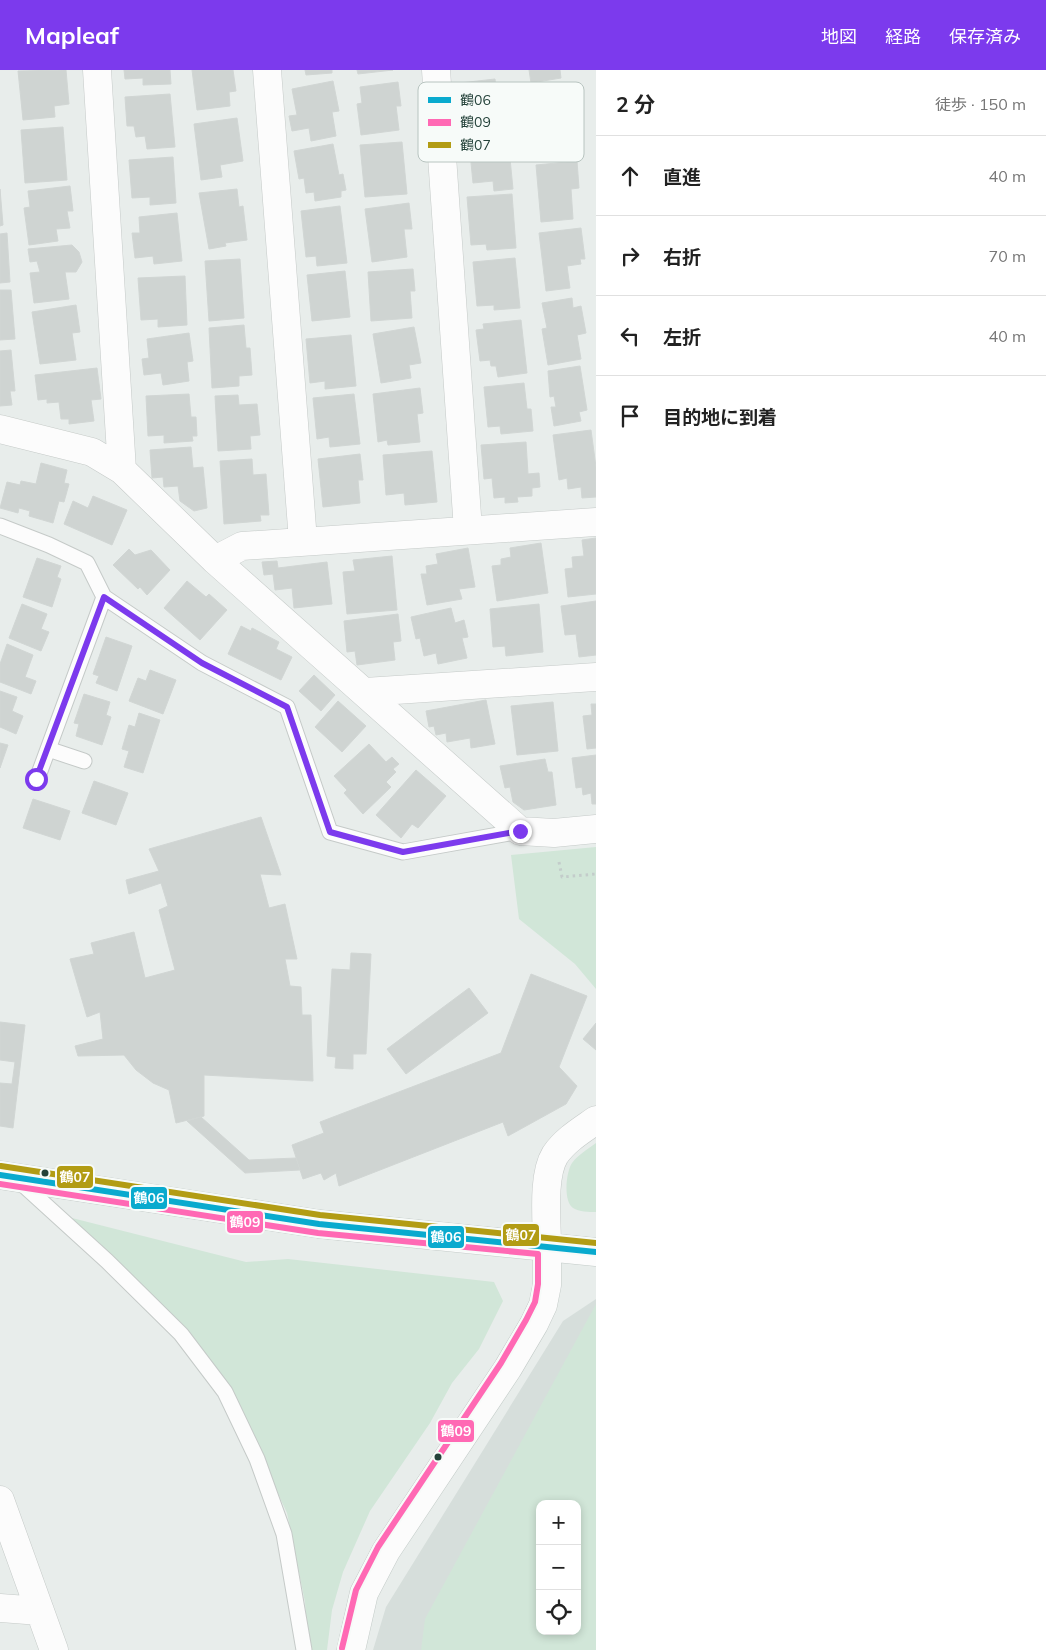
<!DOCTYPE html>
<html lang="ja">
<meta charset="utf-8">
<style>
body{margin:0;font-family:Mulish,"Noto Sans JP",sans-serif;background:#f2f2f2;color:#222}
.controls{position:absolute;right:15px;bottom:15px;display:grid;overflow:hidden;border-radius:10px;box-shadow:0 2px 8px #0003}
.controls button{width:45px;height:45px;display:grid;place-items:center;padding:0;border:0;border-bottom:1px solid #e0e0e0;background:#fff;color:#222;font:25px sans-serif}
.stop{position:absolute;width:15px;height:15px;margin:-11px;border:4px solid #7c3aed;border-radius:50%;background:#fff}
.stop.end{background:#7c3aed;border-color:#fff;box-shadow:0 1px 5px #0008}
.list{margin:0;padding:0;list-style:none}
h2{display:flex;justify-content:space-between;align-items:center;height:65px;margin:0;padding:0 20px;font-size:21px}
h2 small{font-size:16px;font-weight:400;color:#767676}
.list li{display:grid;grid-template-columns:32px 1fr auto;gap:15px;align-items:center;box-sizing:border-box;height:80px;padding:0 20px;border-top:1px solid #e0e0e0}
.list b{display:block;font-size:19px;white-space:nowrap}
.list em{font-size:16px;font-style:normal;color:#767676}
.icon{flex:none;width:28px;height:28px;fill:none;stroke:currentColor;stroke-width:2;stroke-linecap:round;stroke-linejoin:round}
.map{position:relative;flex:none;width:596px;height:1580px;overflow:hidden}
header{display:flex;align-items:center;gap:30px;box-sizing:border-box;height:70px;padding:0 25px;background:#7c3aed;color:#fff}
header strong{font-size:24px}
nav{display:flex;gap:28px;margin-inline-start:auto;font-size:18px}
main{display:flex}
aside{flex:1;background:#fff}
.map>svg:first-child{display:block}
.built{fill:#d6dedb;fill-rule:evenodd}
.green{fill:#d1e6d8;fill-rule:evenodd}
.building{fill:#cfd4d2;stroke:#d1d6d4}
.lines{fill:none;stroke-linecap:round;stroke-linejoin:round}
.lane-casing{stroke:#c5cac8;stroke-width:17}
.street-casing{stroke:#c5cac8;stroke-width:29}
.secondary-casing{stroke:#c3cbc8;stroke-width:29}
.path{stroke:#c3ccca;stroke-width:3;stroke-dasharray:2.5 4;stroke-linecap:butt}
.lane{stroke:#fcfcfc;stroke-width:15}
.street{stroke:#fcfcfc;stroke-width:28}
.secondary{stroke:#fcfcfc;stroke-width:28}
.bus-1-casing{stroke:#f7fbf9;stroke-width:10}
.bus-2-casing{stroke:#f7fbf9;stroke-width:10}
.bus-3-casing{stroke:#f7fbf9;stroke-width:10}
.bus-1{stroke:#09aace;stroke-width:6}
.bus-2{stroke:#ff69b4;stroke-width:6}
.bus-3{stroke:#b29c14;stroke-width:6}
.route{stroke:#7c3aed;stroke-width:6}
.bus-dot{fill:#24423a;stroke:#f7fbf9;stroke-width:2}
.key{fill:#f7fbf9;stroke:#b8c4c0;stroke-width:1}
.key-label{font-size:14px;fill:#24423a}
.line-badge{stroke:#f7fbf9;stroke-width:2}
.badge-label{font-size:14px;text-anchor:middle;font-weight:bold;fill:#fff}
</style>
<header>
<strong>Mapleaf</strong>
<nav><a>地図</a><a>経路</a><a>保存済み</a></nav>
</header>
<main>
<div class="map">
<svg width="596" height="1580" viewBox="0 0 596 1580">
<rect width="100%" height="100%" fill="#e8edeb"/>
<path class="built" d="M596,1229V1580H373L386,1537L563,1251ZM540,1434H577V1561H540Z"/>
<path class="green" d="M596,777V919L575,894L519,849L511,785Z
M596,1073V1142C589,1142 579,1142 573,1138C563,1131 566,1102 572,1093C578,1085 588,1079 596,1073Z
M68,1147L246,1192L288,1189L494,1212L503,1231L479,1279L452,1313L430,1353L370,1441L343,1502L332,1540L327,1580H308L305,1532L287,1443L239,1340Z
M596,1234V1580H421L425,1549ZM540,1434H577V1561H540Z"/>
<path class="building" d="M66,0L69,34L54,36L55,47L23,50L18,1Z
M124,0H170L171,14L143,15V8L125,9Z
M192,0H233L236,21L229,22L230,36L197,40Z
M305,0H332V3L306,5Z
M357,0H393L358,4Z
M529,0H560L561,8L531,13Z
M495,9L497,26L509,25L513,59L475,62V55L469,56L468,45L463,46L460,13Z
M333,11L339,41L332,42L336,66L311,71L309,58L292,61L289,46L297,45L292,19Z
M398,12L401,36H396L399,60L361,65L357,34L362,33L360,17Z
M170,24L175,77L147,79L145,66L136,67L134,56H127L125,27Z
M237,48L243,91L220,95L222,107L201,110L194,54Z
M63,57L67,110L25,113L21,60Z
M508,68L513,119L494,121L493,111L473,113L469,72Z
M402,72L407,124L365,127L360,75Z
M333,74L339,105L343,104L346,120L341,121V127L315,131L314,122L306,123L304,108L299,109L294,81Z
M173,87L176,133L150,135V127L132,128L129,90Z
M577,91L579,118L571,119L573,149L541,152L536,95Z
M70,116L73,141H67L70,158L56,159L58,171L29,175L24,138L30,137L28,121Z
M0,119L3,155L0,156Z
M237,119L239,137L243,136L247,170L225,173L226,176L209,179L199,123Z
M512,124L516,178L487,180L486,174L471,175L467,127Z
M409,133L412,159H404L407,187L372,192L365,139Z
M340,136L347,193L317,196L316,186L306,187L301,141Z
M177,143L182,191L154,194L153,186L135,188L132,163H140L139,147Z
M581,158L585,189H580L581,194L567,196L570,218L546,221L539,163Z
M7,163L10,212L0,213V164Z
M72,175L79,182L82,192L76,202H65L69,229L34,233L30,203L40,202L37,191L30,192L28,179Z
M515,188L520,238L494,240V235L477,236L473,192Z
M240,189L244,248L209,251L205,191Z
M413,199L415,221H410L412,248L371,251L368,202Z
M345,201L350,247L312,251L307,205Z
M185,206L187,255L158,257V249L141,250L138,208Z
M0,220H11L15,269L0,270Z
M572,228L573,238L581,236L586,263L577,265L581,289L548,295L542,259L547,258L542,233Z
M76,235L80,262L72,263L76,290L40,294L32,242Z
M521,250L527,303L498,307L496,296H491L490,290L480,291L476,260L484,259L483,254Z
M244,255L246,278H250L252,305L239,306V316L212,318L209,258Z
M414,257L421,293L409,295L411,308L381,313L373,264Z
M189,263L193,291L187,292L189,311L163,315L161,303L144,305L142,289L149,288L147,269Z
M351,265L356,316L325,319V311L310,313L306,269Z
M11,280L15,321H10L12,335L0,336V281Z
M580,296L587,340L579,342L581,351L554,356L551,337H556L554,326L550,327L548,301Z
M97,298L101,329L91,330L94,351L69,354V349H61L59,332L47,333V329L38,330L35,305Z
M524,313L527,339H531L533,361L501,364L500,356L488,357L484,317Z
M420,318L423,343L417,344L420,372L388,375L387,370L378,372L373,324Z
M189,324L191,347H196L197,366H192L193,371L164,373V365L148,366L146,326Z
M354,324L360,374L330,377L329,367L317,369L313,328Z
M238,325L239,335L257,334L260,365L250,366L251,379L218,381L215,326Z
M591,360L596,397V427L582,428L581,417L568,419L567,408L559,410L553,365Z
M526,372L528,404L539,403L540,417L532,418V426L517,427L518,432L505,433V427L494,428L492,408L484,409L481,375Z
M191,377L193,398L203,397L207,438L194,441L180,431L178,416L164,417L163,407L152,408L150,380Z
M432,381L437,432L405,435L404,423L386,425L383,385Z
M360,384L363,410H358L360,433L323,437L318,389Z
M252,389L253,405L266,404L269,445H260L261,451L224,454L220,391Z
M41,393L67,400L64,413L69,414L64,432L59,431L53,453L29,446L30,441L19,438L18,443L0,438L7,412L20,415L21,411L36,414Z
M93,426L127,440L112,475L64,454L73,431L88,438Z
M596,468V524L568,527L565,499L573,498L572,487L584,486L582,470Z
M541,473L548,523L497,531L492,496L501,495V489L511,487L510,478Z
M468,478L475,517L459,519L462,529L427,535L421,504H427L426,496L438,494L436,484Z
M129,479L135,485L151,480L170,500L147,525L140,517L138,519L113,495Z
M392,486L397,540L347,544L343,502L355,501L353,490Z
M37,488L61,496L57,507L61,509L52,537L23,527Z
M277,491L278,498L327,492L332,534L294,538L292,518L275,520L273,504L264,505L262,492Z
M187,511L206,527L209,524L227,540L200,570L164,538Z
M596,531V585L579,587L576,564L565,565L561,536Z
M22,534L47,544L41,559L49,562L41,581L9,568Z
M539,534L543,582L506,586L505,576L493,577L490,539Z
M451,538L455,553L464,550L468,567L462,568L467,588L438,594L436,583L424,586L420,568L416,569L411,547Z
M398,544L401,571L393,572L395,590L357,595L355,581L347,582L344,551Z
M241,556L251,561L252,558L279,572L276,579L292,587L281,610L228,584Z
M106,567L132,576L117,621L96,613L99,606L93,604Z
M7,574L33,585L25,607L36,611L31,624L0,612V594Z
M150,600L176,610L163,644L129,631L138,608L146,611Z
M314,605L335,625L321,641L299,621Z
M0,621L17,627L12,641L23,646L16,664L0,657Z
M84,624L110,632L106,645L111,647L102,675L76,666L79,654L74,653Z
M486,630L495,674L471,678L470,668L447,672L446,663L436,665L434,656L429,657L426,641Z
M338,631L366,656L342,682L315,657Z
M553,632L558,681L517,685L511,636Z
M591,634H596V678L587,679L583,646L592,645Z
M139,643L160,650L143,703L124,697L129,681L122,679L129,655L135,657Z
M0,673L8,675L0,698Z
M369,674L386,692L392,687L399,694L393,699L396,702L386,712L391,717L363,744L344,723L347,720L334,706Z
M596,685V734H592L591,723L583,725L582,717L576,718L572,688Z
M545,689L548,702H552L556,735L524,740L513,732L510,717L505,718L500,696Z
M416,700L446,726L418,758L412,754L401,768L376,745Z
M94,711L128,723L116,755L82,743Z
M33,729L70,741L60,770L23,758Z
M261,747L281,805L260,804L269,838L285,834L297,889H285L290,916L301,917L302,945H311L313,1011L204,1005V1046L176,1053L169,1020L153,1013L136,1000L124,985L78,986L75,976L103,969L100,942L87,947L70,889L94,884L91,873L134,862L145,908L175,900L159,840L168,836L161,813L129,824L126,810L159,801L149,779Z
M351,883L371,884L366,984H353V999L335,998L336,987L327,986L332,899L350,900Z
M531,904L587,926L559,997L577,1016L566,1034L508,1066L503,1052L339,1116L336,1103L324,1110L321,1103L303,1109L292,1075L324,1063L320,1052L501,983Z
M469,918L488,943L406,1004L387,979Z
M0,952L25,955L13,1058L0,1056V1013L12,1014L15,992L0,990Z
M596,953V980L583,969Z
M201,1047L249,1090L296,1088L300,1100L245,1103L187,1051Z"/>
<g class="lines">
<defs>
<path id="lane" d="M0,456L49,475L87,493L104,527L202,593L287,637L330,762L403,782L520,761
M48,679L84,691
M37,709L104,527
M18,1110L107,1191L181,1264L225,1322L257,1389L284,1464L304,1580"/>
<path id="street" d="M97,0L122,400
M267,0L303,471
M436,0L468,460
M0,359L92,382L122,400L215,490L520,761L554,763L596,759
M215,490L242,476L596,452
M365,622L596,607
M547,1176C547,1151 542,1106 555,1085C565,1070 582,1060 596,1050
M0,1430L54,1580
M0,1538L40,1541"/>
<path id="secondary" d="M0,1105L319,1154L596,1182
M351,1580L364,1523L386,1481L508,1298L534,1254L543,1235L547,1215V1176"/>
</defs>
<use href="#lane" class="lane-casing"/>
<use href="#street" class="street-casing"/>
<use href="#secondary" class="secondary-casing"/>
<path class="path" d="M559,792L562,807L596,804"/>
<use href="#lane" class="lane"/>
<use href="#street" class="street"/>
<use href="#secondary" class="secondary"/>
<defs>
<path id="bus-1" d="M0,1105L319,1154L596,1182"/>
<path id="bus-2" d="M0,1114L318,1163L538,1184V1214L535,1232L526,1250L501,1293L378,1477L356,1520L342,1578"/>
<path id="bus-3" d="M1,1096L320,1145L596,1173"/>
</defs>
<use href="#bus-1" class="bus-1-casing"/>
<use href="#bus-2" class="bus-2-casing"/>
<use href="#bus-3" class="bus-3-casing"/>
<use href="#bus-1" class="bus-1"/>
<use href="#bus-2" class="bus-2"/>
<use href="#bus-3" class="bus-3"/>
</g>
<g class="lines">
<path class="route" d="M36,709L104,527L202,593L287,637L330,762L403,782L520,761"/>
</g>
<g class="bus-dot">
<circle cx="45" cy="1103" r="4.5"/>
<circle cx="438" cy="1387" r="4.5"/>
</g>
<rect x="418" y="12" width="166" height="80" rx="8" class="key"/>
<rect x="428" y="27" width="23" height="6" fill="#09aace"/>
<rect x="428" y="49" width="23" height="7" fill="#ff69b4"/>
<rect x="428" y="72" width="23" height="6" fill="#b29c14"/>
<g class="key-label">
<text x="460" y="35">鶴06</text>
<text x="460" y="57">鶴09</text>
<text x="460" y="80">鶴07</text>
</g>
<g class="line-badge">
<rect x="56" y="1095" width="38" height="24" rx="5" fill="#b29c14"/>
<rect x="130" y="1116" width="38" height="24" rx="5" fill="#09aace"/>
<rect x="226" y="1140" width="38" height="24" rx="5" fill="#ff69b4"/>
<rect x="502" y="1153" width="38" height="24" rx="5" fill="#b29c14"/>
<rect x="427" y="1155" width="38" height="24" rx="5" fill="#09aace"/>
<rect x="437" y="1349" width="38" height="24" rx="5" fill="#ff69b4"/>
</g>
<g class="badge-label">
<text x="75" y="1112">鶴07</text>
<text x="149" y="1133">鶴06</text>
<text x="245" y="1157">鶴09</text>
<text x="521" y="1170">鶴07</text>
<text x="446" y="1172">鶴06</text>
<text x="456" y="1366">鶴09</text>
</g>
</svg>
<div class="controls">
<button>+</button>
<button>−</button>
<button><svg class="icon" aria-label="locate" viewBox="0 0 24 24"><circle cx="12" cy="12" r="6"/><path d="M12 2v4M12 18v4M2 12h4M18 12h4"/></svg></button>
</div>
<div class="stop" style="left:36px;top:709px"></div>
<div class="stop end" style="left:520px;top:761px"></div>
</div>
<aside>
<h2>2 分<small>徒歩 · 150 m</small></h2>
<ul class="list">
<li><svg class="icon" aria-label="ahead" viewBox="0 0 24 24"><path d="M12 20V5M6 11l6-6 6 6"/></svg><div><b>直進</b></div><em>40 m</em></li>
<li><svg class="icon" aria-label="right" viewBox="0 0 24 24"><path d="M7 20v-9h11M14 6l5 5-5 5"/></svg><div><b>右折</b></div><em>70 m</em></li>
<li><svg class="icon" aria-label="left" viewBox="0 0 24 24"><path d="M17 20v-9H6M10 6l-5 5 5 5"/></svg><div><b>左折</b></div><em>40 m</em></li>
<li><svg class="icon" aria-label="arrive" viewBox="0 0 24 24"><path d="M6 21V4h12l-3 4 3 4H6"/></svg><div><b>目的地に到着</b></div></li>
</ul>
</aside>
</main>
